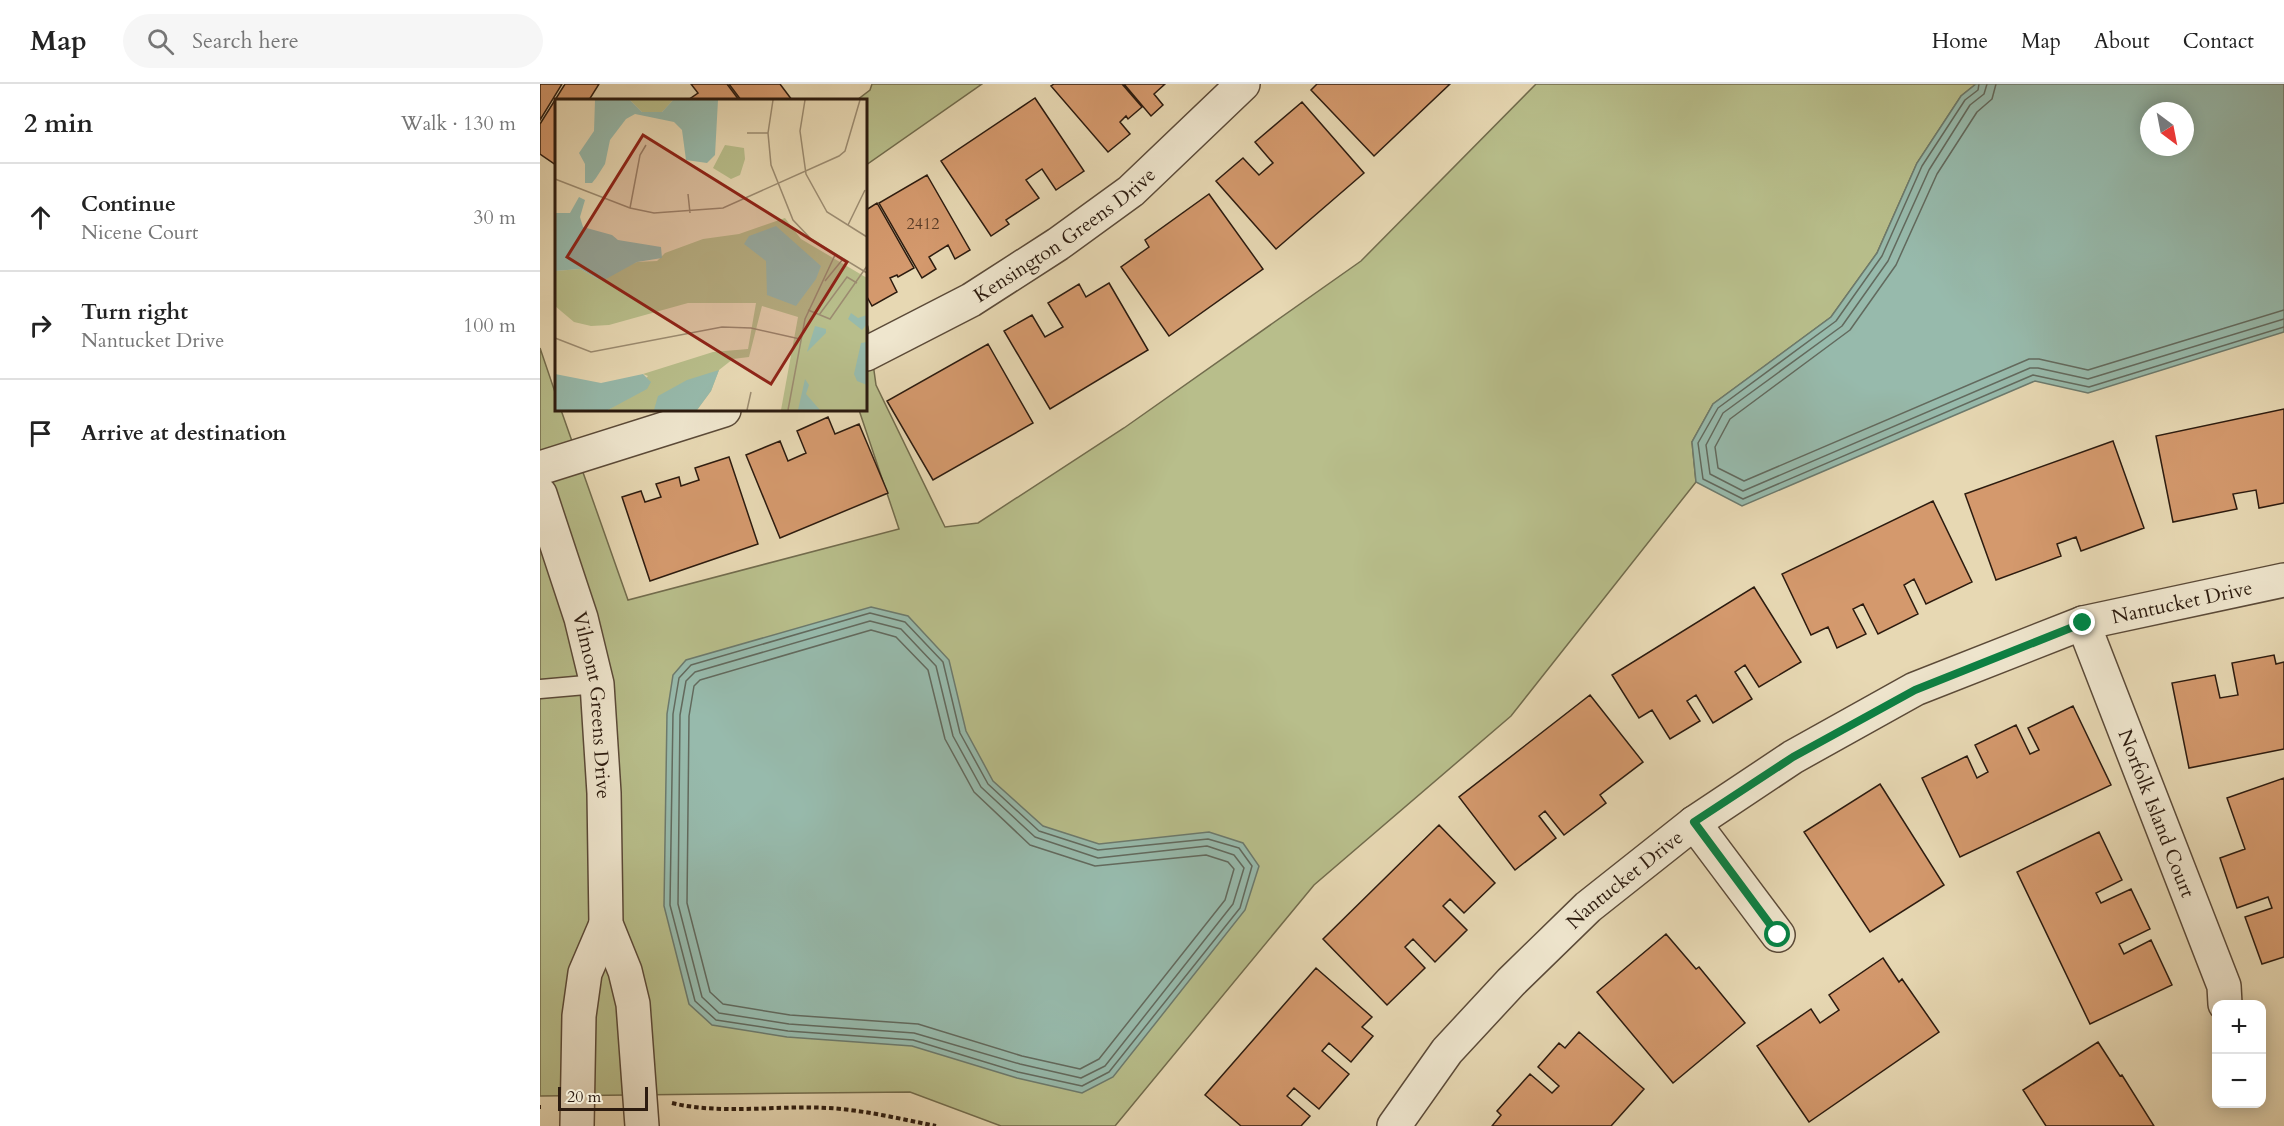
<!DOCTYPE html>
<meta charset="utf-8">
<style>
body{margin:0;font-family:Cardo,serif;background:#f6f6f6;color:#222}
.controls{position:absolute;right:18px;bottom:18px;display:grid;overflow:hidden;border-radius:12px;box-shadow:0 3px 15px #0003}
.controls button{width:54px;height:54px;display:grid;place-items:center;padding:0;border:0;border-bottom:2px solid #e0e0e0;background:#fff;color:#222;font:30px sans-serif}
.compass{position:absolute;left:1600px;top:18px;width:54px;height:54px;border-radius:50%;background:#fff;box-shadow:0 3px 15px #0003;rotate:148deg}
.scale{position:absolute;left:18px;bottom:15px;width:90px;box-sizing:border-box;padding-left:6px;border:3px solid #2c1b0f;border-top:0;font-size:16px;line-height:21px;white-space:nowrap;color:#2c1b0f;-webkit-text-stroke:4px #efe6ce;paint-order:stroke}
.stop{position:absolute;width:18px;height:18px;margin:-14px;border:4px solid #0b8043;border-radius:50%;background:#fff}
.stop.end{background:#0b8043;border-color:#fff;box-shadow:0 2px 6px #0008}
.list{margin:0;padding:0;list-style:none}
h2{display:flex;justify-content:space-between;align-items:center;height:78px;margin:0;padding:0 24px;font-size:26px}
h2 small{font-size:20px;font-weight:400;color:#767676}
.list li{display:grid;grid-template-columns:39px 1fr auto;gap:18px;align-items:center;box-sizing:border-box;height:108px;padding:0 24px;border-top:2px solid #e0e0e0}
.list b{display:block;font-size:22px;white-space:nowrap}
.list p{margin:0;font-size:20px;white-space:nowrap;color:#767676}
.list em{font-size:20px;font-style:normal;color:#767676}
.icon{flex:none;width:33px;height:33px;fill:none;stroke:currentColor;stroke-width:2;stroke-linecap:round;stroke-linejoin:round}
.map{position:relative;flex:none;width:1744px;height:1042px;overflow:hidden}
header{display:flex;align-items:center;gap:36px;box-sizing:border-box;height:84px;padding:0 30px;background:#fff;border-bottom:2px solid #e0e0e0}
header strong{font-size:28px}
nav{display:flex;gap:33px;margin-inline-start:auto;font-size:21px}
.search{width:420px;height:54px;background:#f6f6f6;display:flex;align-items:center;gap:15px;box-sizing:border-box;padding:0 21px;border-radius:33px;color:#767676;font-size:22px}
main{display:flex}
aside{flex:1;background:#fff}
.map>svg:first-child{display:block}
.green{fill:#b8be8b;stroke:#726c4d;stroke-width:1.5}
.water{fill:#97baac;stroke:#6c7a6d;stroke-width:1.5;fill-rule:evenodd}
.lines{fill:none;stroke-linecap:round;stroke-linejoin:round}
.shore{stroke:#626a5e;stroke-width:1.5}
.building{fill:#d4996d;stroke:#2c1b0f;stroke-width:1.5}
.lane-casing{stroke:#5b4a38;stroke-width:21}
.street-casing{stroke:#5b4a38;stroke-width:36}
.path{stroke:#2c1b0f;stroke-width:4;stroke-dasharray:4.5 3;stroke-linecap:butt}
.lane{stroke:#efe6ce;stroke-width:18}
.street{stroke:#efe6ce;stroke-width:33}
.route{stroke:#0b8043;stroke-width:8}
.labels{text-anchor:middle;dominant-baseline:central;stroke-width:4.5;stroke-linejoin:round;paint-order:stroke}
.number-label{font-size:16px;fill:#563a26}
.street-label{font-size:20px;fill:#2c1b0f;stroke:#efe6ce}
.inset-road{fill:none;stroke:#9c8c71;stroke-width:1.5}
.view{fill:#8f2418;fill-opacity:0.15;stroke:#8f2418;stroke-width:3}
.inset-edge{fill:none;stroke:#2c1b0f;stroke-width:3}
</style>
<header>
<strong>Map</strong>
<div class="search"><svg class="icon" aria-label="search" viewBox="0 0 24 24"><circle cx="10" cy="10" r="6"/><path d="M15 15l6 6"/></svg>Search here</div>
<nav><a>Home</a><a>Map</a><a>About</a><a>Contact</a></nav>
</header>
<main>
<aside>
<h2>2 min<small>Walk · 130 m</small></h2>
<ul class="list">
<li><svg class="icon" aria-label="ahead" viewBox="0 0 24 24"><path d="M12 20V5M6 11l6-6 6 6"/></svg><div><b>Continue</b><p>Nicene Court</p></div><em>30 m</em></li>
<li><svg class="icon" aria-label="right" viewBox="0 0 24 24"><path d="M7 20v-9h11M14 6l5 5-5 5"/></svg><div><b>Turn right</b><p>Nantucket Drive</p></div><em>100 m</em></li>
<li><svg class="icon" aria-label="arrive" viewBox="0 0 24 24"><path d="M6 21V4h12l-3 4 3 4H6"/></svg><div><b>Arrive at destination</b></div></li>
</ul>
</aside>
<div class="map">
<svg width="1744" height="1042" viewBox="0 0 1744 1042">
<rect width="100%" height="100%" fill="#e7d8b3"/>
<filter id="stains"><feTurbulence type="fractalNoise" baseFrequency=".00333" numOctaves="4"/><feColorMatrix values="0 0 0 0 .2 0 0 0 0 .09 0 0 0 0 .02 0 0 0 .5 -.17"/></filter>
<radialGradient id="worn" r=".72"><stop offset=".6" stop-color="#630" stop-opacity="0"/><stop offset="1" stop-color="#630" stop-opacity=".3"/></radialGradient>
<path class="green" d="M332,0H442L326,81V16H317L330,6Z
M996,0H1436L1421,12L1377,79L1337,169L1291,233L1173,320L1152,358L1156,398L971,632L774,801L575,1042H461L370,1008L0,1012V264L16,311V326H21L88,516L359,445L319,326H326V238L328,243L336,301L405,443L438,439L584,344L821,177Z"/>
<path class="water" d="M1436,0H1744V248L1548,309L1495,297L1202,422L1156,398L1152,358L1173,320L1291,233L1337,169L1377,79L1421,12ZM1609,27H1645V63H1609Z
M331,523L368,532L409,576L426,647L453,697L503,742L559,760L669,748L703,759L719,782L705,826L573,993L542,1009L477,994L372,962L247,953L172,941L149,920L124,822L127,630L133,591L146,576Z"/>
<g class="lines">
<path class="shore" d="M1439,0L1438,6L1425,16L1382,82L1342,172L1296,237L1178,324L1158,359L1163,395L1203,415L1493,291L1549,303L1744,243
M1447,0L1444,10L1430,21L1389,86L1348,177L1302,242L1183,329L1166,361L1170,390L1203,407L1490,284H1498L1548,295L1744,235
M1456,0L1452,15L1437,28L1397,90L1356,181L1310,246L1190,335L1175,363L1178,384L1204,397L1489,275H1499L1548,286L1744,226
M330,529L365,538L403,578L420,649L448,700L499,747L558,766L668,755L699,764L712,782L700,824L569,988L542,1002L478,988L373,956L248,947L176,936L155,917L130,821L133,630L139,594L151,581Z
M330,537L361,545L396,582L413,652L441,703L495,753L558,774L667,762L694,771L704,784L693,820L565,982L541,994L480,980L374,949L249,940L179,929L162,913L138,820L140,631L146,597L155,588Z
M331,546L356,553L388,586L405,655L434,708L490,761L555,782L666,771L688,778L694,785L685,816L559,975L540,985L482,972L378,940L250,931L183,920L170,908L147,819L149,632L154,602L160,596Z"/>
</g>
<path class="building" d="M0,0H22L0,36Z
M25,0H59L49,16H16V81L0,70V40Z
M151,0H187L199,16H148L158,9Z
M189,0H240L252,16H201Z
M514,0H582L602,23L588,35L586,32L580,38L590,50L568,68L511,2Z
M584,0H625L614,10L623,21L611,32Z
M777,0H910L834,72L771,6Z
M495,14L544,87L516,106L502,85L486,96L499,114L466,136L469,140L451,152L401,77Z
M762,18L824,89L736,165L676,97L703,74L719,91L733,79L715,58Z
M387,91L430,166L415,175L408,161L389,173L396,185L382,194L339,119Z
M669,110L723,185L629,252L581,183L609,163L605,156Z
M337,119L374,184L358,193L357,191L350,194L357,208L332,222L326,211V126Z
M569,199L608,266L510,325L464,247L492,231L505,253L523,243L508,219L539,200L546,213Z
M448,260L493,339L393,396L347,317Z
M1744,325V419L1719,424L1716,406L1693,410L1697,425L1633,438L1616,352Z
M288,333L295,350L319,340L348,409L240,454L206,371L240,357L248,377L266,369L257,347Z
M1573,357L1604,444L1541,467L1536,453L1517,460L1521,472L1456,496L1425,410Z
M189,373L218,460L110,497L82,413L101,407L105,418L121,413L116,400L139,393L141,402L159,396L155,384Z
M1393,417L1432,498L1386,520L1374,495L1364,501L1378,530L1338,550L1323,520L1313,525L1326,550L1297,564L1288,543L1271,551L1242,490Z
M1214,503L1261,578L1219,603L1205,581L1195,588L1212,615L1173,639L1156,611L1147,617L1160,637L1130,655L1112,626L1099,634L1072,591Z
M1734,571L1736,580L1744,578V665L1649,684L1632,599L1675,591L1680,614L1698,611L1692,579Z
M1050,611L1103,678L1060,711L1066,719L1024,751L1005,727L999,732L1016,754L975,786L919,713Z
M1533,622L1571,701L1420,773L1382,694L1427,672L1437,694L1448,688L1435,661L1476,641L1490,670L1499,666L1488,644Z
M1744,694V873L1722,880L1705,833L1732,824L1728,813L1697,824L1680,774L1705,765L1687,714Z
M1340,700L1404,801L1330,848L1264,748Z
M899,741L955,799L924,829L910,815L903,822L927,846L895,878L873,855L865,863L885,884L847,921L783,855Z
M1559,748L1582,796L1556,809L1561,819L1591,805L1610,845L1579,860L1584,870L1611,856L1632,901L1550,940L1477,788Z
M1126,850L1156,885L1159,883L1205,939L1133,999L1057,908Z
M1343,874L1359,898L1362,895L1399,948L1269,1038L1217,962L1271,925L1280,939L1299,926L1289,911Z
M776,884L832,933L822,943L833,952L811,978L789,959L782,967L809,990L779,1025L754,1004L747,1012L770,1032L761,1042H701L665,1011Z
M1039,948L1104,1005L1071,1042H952L961,1031L957,1027L990,990L1012,1009L1019,1002L998,983L1019,959L1025,964Z
M1558,958L1580,992L1582,991L1614,1042H1506L1483,1006Z"/>
<g class="lines">
<defs>
<path id="lane" d="M0,605L57,600"/>
<g id="street">
<path id="s1" d="M326,270L431,216L518,160L591,107L703,0"/>
<path d="M0,384L184,326"/>
<path id="s2" d="M0,410L41,534L57,600L64,709L66,840L85,887L93,920L102,1042"/>
<path id="s3" d="M1543,539L1684,902L1685,920"/>
<path d="M1154,739L1238,851"/>
<path d="M37,1042L39,932L45,889L66,840"/>
<path id="s4" d="M854,1042L907,967L971,898L1048,823L1154,739L1253,673L1375,605L1543,539L1744,496"/>
</g>
</defs>
<use href="#lane" class="lane-casing"/>
<use href="#street" class="street-casing"/>
<path class="path" d="M132,1019C182,1031 237,1021 288,1024C324,1026 361,1035 396,1042
M0,1023H1"/>
<use href="#lane" class="lane"/>
<use href="#street" class="street"/>
</g>
<g class="lines">
<path class="route" d="M1238,851L1154,738L1253,673L1375,606L1543,539"/>
</g>
<g class="labels">
<g class="number-label">
<text x="383" y="140">2412</text>
</g>
<g class="street-label">
<text stroke="none"><textPath href="#s1" startOffset="232">Kensington Greens Drive</textPath></text>
<text stroke="none"><textPath href="#s4" startOffset="969">Nantucket Drive</textPath></text>
<text stroke="none"><textPath href="#s2" startOffset="219">Vilmont Greens Drive</textPath></text>
<text stroke="none"><textPath href="#s3" startOffset="204">Norfolk Island Court</textPath></text>
<text stroke="none"><textPath href="#s4" startOffset="339">Nantucket Drive</textPath></text>
</g>
</g>
<g transform="translate(15 15)">
<rect width="312" height="312" fill="#e7d8b3"/>
<path d="M75,1H118L107,13H87ZM170,46L189,49L190,60L185,76L176,80L158,69ZM230,119L246,140L312,179V311H226L243,218L207,207L194,258L178,260L164,271L156,292L142,311H53L76,296L93,277L88,275L158,253L193,250L201,204H133L54,226L36,227L19,223L0,207V172L25,170L43,180L82,163L102,162L110,154L148,140L184,135Z" fill="#b8be8b"/>
<path d="M40,1H75L87,13H107L118,1H163L160,56L152,64L131,61L127,31L119,23L80,15L71,20L55,41L50,65L41,79L37,84H30V65L24,54L39,32ZM24,98L30,101L25,118L28,128L57,136L63,141L106,148L107,159L82,163L51,180H43L25,170L0,172V114H15ZM221,127L266,167L261,180L241,207L212,196L211,162L189,145L194,137ZM296,214L303,219L312,216V225L307,231L293,220ZM260,227L271,230V234L252,253ZM312,243V286L302,282L299,275L306,244ZM164,271L156,292L142,311H99L103,297L132,281ZM0,275L46,284L88,275L96,283L92,290L53,311H0ZM250,280L254,286L251,295L265,311H243Z" fill="#97baac"/>
<path class="inset-road" d="M218,1L213,34L216,66L238,121L256,140L312,174M250,1L245,32L251,75L272,113L312,138M192,34H213M0,80L75,109L99,114L168,109L284,57L290,52L305,1M133,95L135,114M75,109L85,56L91,46M293,126L310,91M270,182L288,160M253,211L275,220L312,167M264,216L292,178L302,184M0,239L36,253L167,228L196,229L245,240M192,311L196,293M233,311L250,220L280,156"/>
<path class="view" d="M88,36L292,163L216,285L12,158Z"/>
<rect width="312" height="312" class="inset-edge"/>
</g>
<rect width="100%" height="100%" filter="url(#stains)"/>
<rect width="100%" height="100%" fill="url(#worn)"/>
</svg>
<div class="controls">
<button>+</button>
<button>−</button>
</div>
<svg class="compass" viewBox="-18 -18 36 36"><path d="M0-13l5 13h-10z" fill="#e53935"/><path d="M0 13l5-13h-10z" fill="#767676"/></svg>
<div class="scale">20 m</div>
<div class="stop" style="left:1238px;top:851px"></div>
<div class="stop end" style="left:1543px;top:539px"></div>
</div>
</main>
